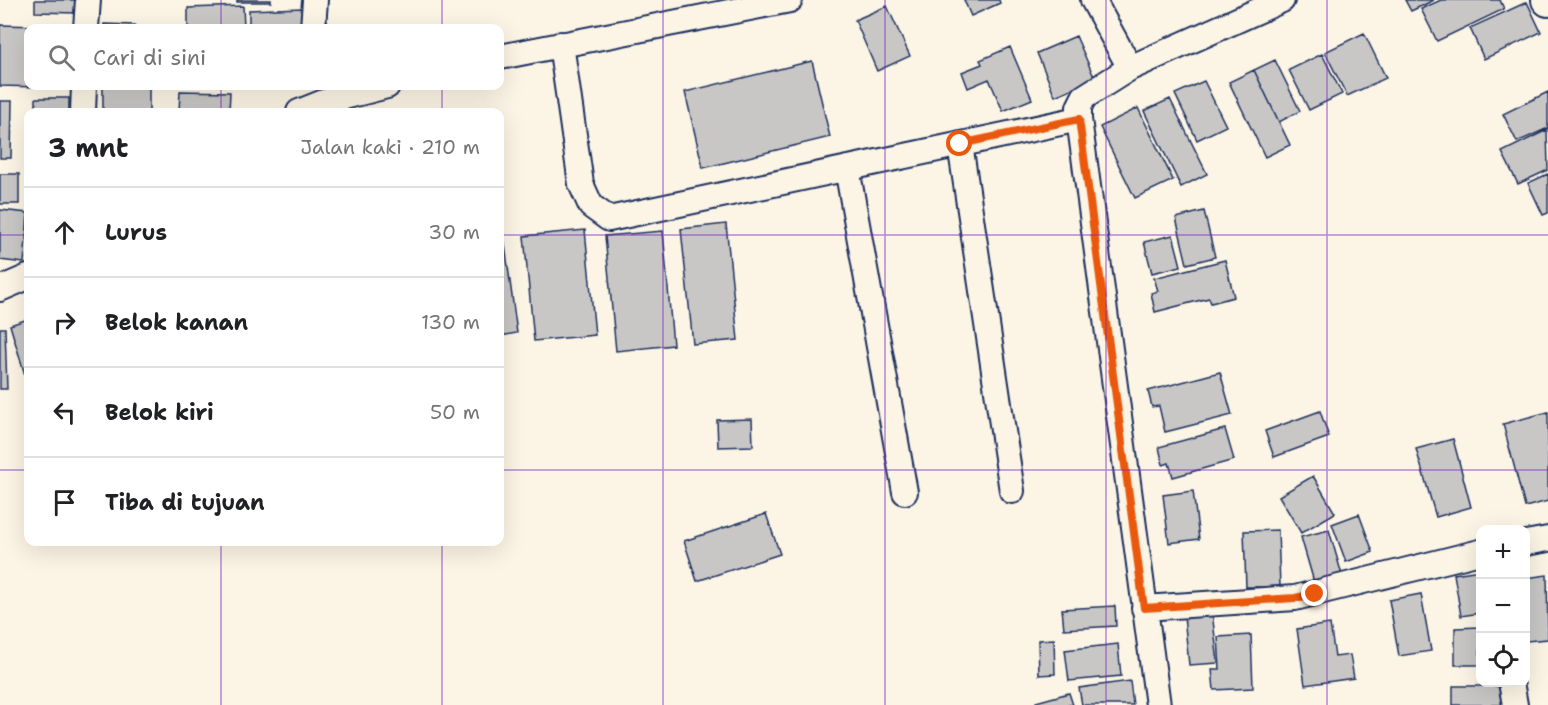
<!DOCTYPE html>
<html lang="id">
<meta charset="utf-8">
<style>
body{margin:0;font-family:"Shantell Sans",sans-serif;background:#f6f6f6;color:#202124}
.controls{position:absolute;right:18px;bottom:18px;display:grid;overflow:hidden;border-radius:12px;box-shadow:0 6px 24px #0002}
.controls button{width:54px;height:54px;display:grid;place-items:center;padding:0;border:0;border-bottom:2px solid #e0e0e0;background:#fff;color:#202124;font:30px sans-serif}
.stop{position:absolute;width:18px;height:18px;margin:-14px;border:4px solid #ea580c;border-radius:50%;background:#fff}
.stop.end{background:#ea580c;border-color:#fff;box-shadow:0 2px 6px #0008}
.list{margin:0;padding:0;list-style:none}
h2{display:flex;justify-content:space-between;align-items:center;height:78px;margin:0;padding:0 24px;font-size:26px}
h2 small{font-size:20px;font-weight:400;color:#757577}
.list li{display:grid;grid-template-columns:39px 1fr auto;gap:18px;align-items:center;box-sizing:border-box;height:90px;padding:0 24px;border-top:2px solid #e0e0e0}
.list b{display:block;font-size:22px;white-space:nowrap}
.list em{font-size:20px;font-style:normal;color:#757577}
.icon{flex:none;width:33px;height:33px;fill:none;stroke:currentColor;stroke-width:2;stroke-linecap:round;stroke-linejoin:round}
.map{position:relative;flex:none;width:1548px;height:705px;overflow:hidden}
.search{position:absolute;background:#fff;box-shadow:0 6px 24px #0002;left:24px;top:24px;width:480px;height:66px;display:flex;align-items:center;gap:15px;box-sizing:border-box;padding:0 21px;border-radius:12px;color:#757577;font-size:22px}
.panel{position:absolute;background:#fff;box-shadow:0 6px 24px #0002;left:24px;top:108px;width:480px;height:438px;border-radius:12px}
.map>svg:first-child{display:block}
.building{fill:#c8c7c6;stroke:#1b2f5e;stroke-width:1.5}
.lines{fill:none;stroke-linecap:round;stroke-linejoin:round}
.minor-casing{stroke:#1b2f5e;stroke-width:28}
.tertiary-casing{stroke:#1b2f5e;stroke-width:34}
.minor{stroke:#fcf5e5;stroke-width:24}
.tertiary{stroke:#fcf5e5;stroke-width:30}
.route{stroke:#ea580c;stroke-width:8}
.grid{fill:none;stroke:#7b2cbf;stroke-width:1.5;stroke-opacity:0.55}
</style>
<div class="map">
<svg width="1548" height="705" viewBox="0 0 1548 705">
<rect width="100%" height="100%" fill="#fcf5e5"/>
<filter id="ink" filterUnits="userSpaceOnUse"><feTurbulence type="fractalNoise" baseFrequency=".0167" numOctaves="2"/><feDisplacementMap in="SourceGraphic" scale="12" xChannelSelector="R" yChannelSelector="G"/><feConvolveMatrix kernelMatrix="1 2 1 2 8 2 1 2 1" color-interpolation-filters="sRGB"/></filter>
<g filter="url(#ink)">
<path class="building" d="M35,0H77V13L35,12Z
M237,0H271V2H237Z
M964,0H999L1000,3L971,16Z
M1405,0H1434L1411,11Z
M1441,0H1500L1504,9L1437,41L1421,9Z
M1527,2L1541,32L1484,59L1470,28Z
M243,6L244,28H188V8Z
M887,6L910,56L877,71L855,20Z
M303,8L304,28H249V10Z
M104,24L135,25V28H104Z
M0,25L40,26V28H28V86L40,87L0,86Z
M1364,33L1386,78L1347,96L1325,52Z
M1076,36L1095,79L1055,96L1037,53Z
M1010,47L1032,99L1003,111L989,79L968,88L962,72L982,64L980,60Z
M1322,54L1342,94L1309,110L1289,70Z
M1275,60L1300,111L1279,122L1254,70Z
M812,61L830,137L703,168L685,92Z
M1254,70L1290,145L1265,157L1229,82Z
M1204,81L1226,126L1197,140L1175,94Z
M103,86H149V112H103Z
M180,91L230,92L229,112H179Z
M1548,92V128L1517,142L1503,114Z
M36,98H69V112H36Z
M1170,99L1207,174L1181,187L1144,111Z
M0,101H12L11,158H0Z
M1138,108L1173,180L1135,198L1100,127Z
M1547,130L1548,170L1518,184L1502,152Z
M0,174H19V204H0Z
M1548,174V213L1543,215L1528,183Z
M500,208L517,333L500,336Z
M0,210L28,213L24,263L0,260Z
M1204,211L1215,257L1187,264L1176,218Z
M726,224L738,340L693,344L681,229Z
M585,230L595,335L534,341L524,236Z
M663,231L673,345L616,351L605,236Z
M1173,235L1181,266L1152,273L1144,242Z
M1225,260L1234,297L1211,303L1209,298L1155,312L1151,293L1158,291L1154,278Z
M28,319V385L10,325Z
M0,328H5L7,389H0Z
M1220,372L1232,415L1165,432L1159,406L1152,407L1148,391Z
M1320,411L1329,437L1274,457L1265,431Z
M1548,412V501L1525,507L1503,424Z
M752,419L753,446L718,447L717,420Z
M1225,429L1234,460L1173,477L1169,463L1163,465L1159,447Z
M1453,439L1471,507L1436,517L1416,449Z
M1313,476L1335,513L1301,533L1279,496Z
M1193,491L1199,539L1169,543L1163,495Z
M766,514L780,554L697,581L684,541Z
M1359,514L1373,552L1346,562L1332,524Z
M1278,530L1280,587H1246L1244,531Z
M1329,530L1342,575L1314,582L1301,537Z
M1480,570V613L1461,616L1454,574Z
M1547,575L1548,639L1526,641V578Z
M1421,594L1431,651L1399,656L1389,600Z
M1115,606L1116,626L1064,629L1062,609Z
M1212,612L1218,663L1189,665L1184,616Z
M1330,624L1335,657L1350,655L1354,678L1305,685L1297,629Z
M1480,627V665H1455V628Z
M1251,635L1253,688L1214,690L1212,669H1220L1218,637Z
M1054,639L1055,674L1039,675L1038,640Z
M1118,644L1121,676L1069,681L1065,650Z
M1130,681L1133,705H1082L1079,688Z
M1453,686H1506V705H1453Z
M1069,693L1073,705H1037L1036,702Z"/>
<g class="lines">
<defs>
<path id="minor" d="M1093,0L1130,68
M86,28L88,0
M313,28L315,0
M561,44L581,184L591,206L609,219L1079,119
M500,57L790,0
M83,112L84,86
M299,112L324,102L387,86
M960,144L1012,491
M847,168L905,492
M0,289L28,277
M1526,543L1548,539
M1144,608L1295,598L1480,552
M1511,682L1515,705
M1158,705L1079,119V107L1084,97L1130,68L1282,0"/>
<path id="tertiary" d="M1547,0L1548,1"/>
</defs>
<use href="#minor" class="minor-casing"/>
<use href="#tertiary" class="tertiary-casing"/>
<use href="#minor" class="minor"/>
<use href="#tertiary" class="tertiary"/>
</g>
</g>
<g class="lines" filter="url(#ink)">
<path class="route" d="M960,144L1079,119L1144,608L1295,598L1315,594"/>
</g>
<path class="grid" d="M221,0V28M442,0V28M663,0V705M885,0V705M1106,0V705M1327,0V705M221,86V112M442,86V112M0,235H28M500,235H1548M0,470H28M500,470H1548M221,542V705M442,542V705"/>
</svg>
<div class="controls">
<button>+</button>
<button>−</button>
<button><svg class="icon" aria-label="locate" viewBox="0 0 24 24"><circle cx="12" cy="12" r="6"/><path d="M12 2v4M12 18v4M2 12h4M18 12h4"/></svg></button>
</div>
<div class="stop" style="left:960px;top:144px"></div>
<div class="stop end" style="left:1315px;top:594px"></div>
<div class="search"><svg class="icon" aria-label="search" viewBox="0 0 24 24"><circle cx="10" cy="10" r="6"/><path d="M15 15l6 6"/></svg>Cari di sini</div>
<section class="panel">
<h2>3 mnt<small>Jalan kaki · 210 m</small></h2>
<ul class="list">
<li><svg class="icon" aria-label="ahead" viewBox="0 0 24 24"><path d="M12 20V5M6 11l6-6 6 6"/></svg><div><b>Lurus</b></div><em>30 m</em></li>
<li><svg class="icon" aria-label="right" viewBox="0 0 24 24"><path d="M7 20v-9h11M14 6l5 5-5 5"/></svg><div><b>Belok kanan</b></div><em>130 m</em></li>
<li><svg class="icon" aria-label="left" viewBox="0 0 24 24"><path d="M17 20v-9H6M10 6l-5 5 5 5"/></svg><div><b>Belok kiri</b></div><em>50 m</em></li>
<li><svg class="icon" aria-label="arrive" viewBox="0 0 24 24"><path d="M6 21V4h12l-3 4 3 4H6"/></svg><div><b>Tiba di tujuan</b></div></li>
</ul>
</section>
</div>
